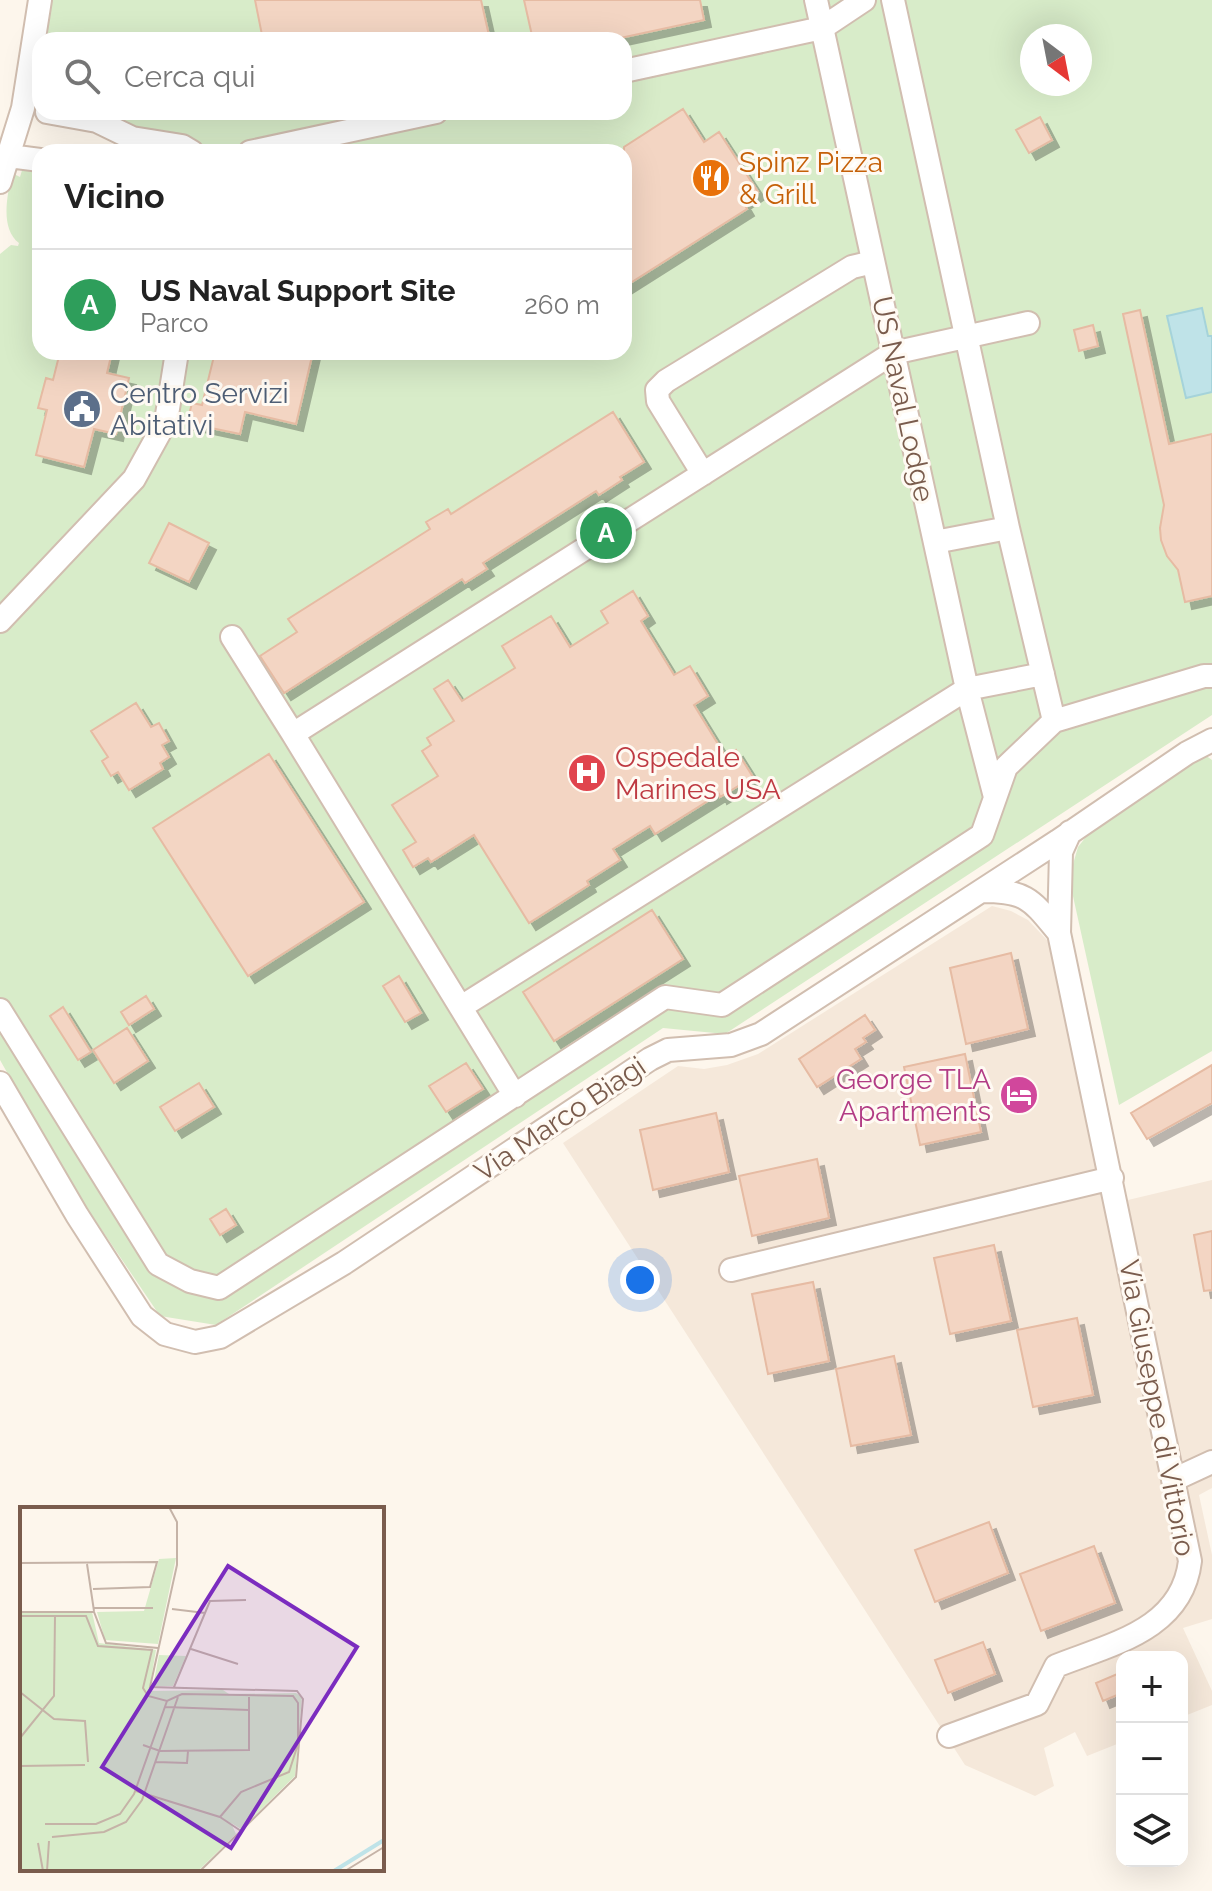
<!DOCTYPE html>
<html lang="it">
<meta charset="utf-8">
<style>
body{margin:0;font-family:Raleway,sans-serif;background:#f2f2f2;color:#222}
.controls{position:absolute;right:24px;bottom:24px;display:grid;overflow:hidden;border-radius:16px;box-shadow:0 8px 32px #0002}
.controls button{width:72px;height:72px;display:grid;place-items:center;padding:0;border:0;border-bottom:2px solid #e0e0e0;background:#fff;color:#222;font:40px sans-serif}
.compass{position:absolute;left:1020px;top:24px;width:72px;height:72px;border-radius:50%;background:#fff;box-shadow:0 8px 32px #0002;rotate:148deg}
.you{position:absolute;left:640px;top:1280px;width:28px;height:28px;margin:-20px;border:6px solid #fff;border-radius:50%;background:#1a73e8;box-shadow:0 0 0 12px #1a73e833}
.badge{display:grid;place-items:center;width:52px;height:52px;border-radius:50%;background:#e76f51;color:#fff;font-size:26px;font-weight:700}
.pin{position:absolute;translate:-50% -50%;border:4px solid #fff;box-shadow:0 2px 8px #0006}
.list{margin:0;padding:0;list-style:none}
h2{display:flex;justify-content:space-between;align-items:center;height:104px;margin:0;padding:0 32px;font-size:34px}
h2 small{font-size:26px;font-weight:400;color:#767676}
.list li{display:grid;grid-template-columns:52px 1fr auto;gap:24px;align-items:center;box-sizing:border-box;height:112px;padding:0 32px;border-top:2px solid #e0e0e0}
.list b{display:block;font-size:30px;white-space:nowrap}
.list p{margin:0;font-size:26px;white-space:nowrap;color:#767676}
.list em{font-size:26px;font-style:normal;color:#767676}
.icon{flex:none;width:44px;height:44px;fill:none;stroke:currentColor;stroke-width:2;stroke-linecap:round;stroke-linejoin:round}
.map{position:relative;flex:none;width:1212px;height:1891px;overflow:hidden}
.search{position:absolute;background:#fff;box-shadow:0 8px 32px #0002;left:32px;top:32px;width:600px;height:88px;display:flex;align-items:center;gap:20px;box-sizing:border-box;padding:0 28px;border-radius:24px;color:#767676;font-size:30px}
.panel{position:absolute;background:#fff;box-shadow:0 8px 32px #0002;left:32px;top:144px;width:600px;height:216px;border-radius:24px}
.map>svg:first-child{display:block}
.residential{fill:#f5e8da}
.green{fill:#d8ecc9;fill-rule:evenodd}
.water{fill:#bfe3e8;stroke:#a5d3da;stroke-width:2}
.building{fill:#f3d5c3;stroke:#e6bba3;stroke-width:2;filter:url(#shadow)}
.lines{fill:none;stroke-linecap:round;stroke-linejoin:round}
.minor-casing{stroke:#d1beb0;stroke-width:26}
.minor{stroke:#fff;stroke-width:22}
.labels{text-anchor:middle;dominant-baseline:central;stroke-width:6;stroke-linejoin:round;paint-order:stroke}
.food-label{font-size:28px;fill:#c56008;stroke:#fffaf3;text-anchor:start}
.service-label{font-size:28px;fill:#4e5e75;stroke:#fffaf3;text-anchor:start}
.street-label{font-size:28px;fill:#7a5c4d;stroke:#fffaf3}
.health-label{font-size:28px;fill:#be3a42;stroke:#fffaf3;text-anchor:start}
.hotel-label{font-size:28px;fill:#b23c85;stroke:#fffaf3;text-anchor:end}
.inset-river{fill:none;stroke:#bfe3e8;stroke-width:4}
.inset-road{fill:none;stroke:#c5b3a7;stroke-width:2}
.view{fill:#7b2cbf;fill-opacity:0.15;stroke:#7b2cbf;stroke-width:4}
.inset-edge{fill:none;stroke:#7a5c4d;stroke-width:4}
</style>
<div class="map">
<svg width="1212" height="1891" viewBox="0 0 1212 1891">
<defs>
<filter id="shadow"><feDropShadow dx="7" dy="7" stdDeviation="0" flood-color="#0004"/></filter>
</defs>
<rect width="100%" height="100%" fill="#fdf6ec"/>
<path class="residential" d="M992,906L1011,911L1028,920L1047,940L1054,956L1107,1205L1212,1180V1488L1199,1495L1212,1555V1619L1183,1628L1212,1691V1705L1182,1717V1657H1122V1742L1087,1756L1075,1732L1044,1748L1054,1786L1035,1796L965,1765L563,1143L678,1066L704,1069L727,1065L758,1054Z"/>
<path class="green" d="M51,0H1212V715L725,1034L663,1028L216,1325L160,1316L68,1180L0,1060V254L11,245L18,246L19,243C0,228 7,197 12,173L20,177L26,157L40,155V352H624V152H116L120,129L30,114L40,58V112H624V40H43ZM1032,36H1080V84H1032Z
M1205,755L1212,760V1051L1119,1105L1069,878L1078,847L1089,833Z"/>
<path class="water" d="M1202,308L1208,336H1212V392L1186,398L1167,316Z"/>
<path class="building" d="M255,0H481L490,40H263Z
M524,0H700L704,20L611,40H533Z
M683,109L704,142L719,132L758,192L743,202L747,209L624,287V147Z
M1040,117L1052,140L1029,153L1016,130Z
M1140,310L1169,444L1212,434V596L1185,602L1178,570L1167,556L1161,540L1160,528L1164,505L1123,314Z
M1093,325L1098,346L1079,351L1074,330Z
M60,352H112L107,373L129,378L116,434L94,429L84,467L36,455L47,410L38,408L46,378L53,380Z
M215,352H313L296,424L245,412L240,434L187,423L192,403L202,405Z
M613,412L644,462L620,477L622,480L599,495L596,491L483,563L487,569L465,583L462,579L284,693L260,656L297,632L288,619L430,529L426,522L448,509L451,514Z
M169,523L209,543L189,582L149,563Z
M633,591L648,616L641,621L674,675L690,666L708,696L694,705L726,757L736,750L753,777L720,797L719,794L655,834L650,826L613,849L620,860L587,881L589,885L529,923L474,835L431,862L428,858L413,867L403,850L416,842L392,805L438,776L422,751L431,745L427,738L454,721L434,689L448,680L462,701L515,668L502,646L551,616L570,647L608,623L601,611Z
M136,703L151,727L159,723L169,741L162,745L169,757L160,763L163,769L129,790L118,772L111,776L102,761L108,757L91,731Z
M269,754L364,902L248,976L153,828Z
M652,910L683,959L554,1041L523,992Z
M1011,953L1028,1029L966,1044L950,968Z
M399,976L421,1013L405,1022L383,986Z
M146,996L154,1009L129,1025L121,1012Z
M63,1007L91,1052L78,1060L50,1016Z
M865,1015L875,1030L863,1038L866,1042L855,1049L861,1059L817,1087L799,1059Z
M127,1028L148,1061L114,1083L93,1050Z
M965,1054L981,1132L920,1145L904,1067Z
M466,1063L483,1089L446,1112L429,1086Z
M1212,1065V1103L1147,1139L1131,1113Z
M199,1083L214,1107L175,1131L160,1107Z
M716,1113L729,1172L653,1190L640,1130Z
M817,1159L829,1218L752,1236L739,1176Z
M226,1209L236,1225L220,1235L210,1219Z
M1212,1231V1290L1204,1291L1194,1235Z
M994,1245L1011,1321L950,1334L934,1258Z
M813,1282L829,1361L768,1374L752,1294Z
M1077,1318L1093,1395L1033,1407L1017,1330Z
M894,1356L911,1435L851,1446L836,1369Z
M989,1522L1008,1573L935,1602L915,1550Z
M1094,1546L1115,1603L1041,1631L1020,1574Z
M983,1642L995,1674L948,1693L935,1660Z
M1122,1672V1693L1103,1701L1096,1683Z"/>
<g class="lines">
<defs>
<path id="minor" d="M816,0L967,689L995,797
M893,0L1008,528L1054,721
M624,71L822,28L864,0
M47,112L97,121L132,138L182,146L192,152
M250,152L436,112
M9,156L40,160
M0,182L23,108L40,0
M703,474L658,401L657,390L666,381L852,267L873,262
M935,542L1008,528
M0,621L134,479L166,421L177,352
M232,637L293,734
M982,891C1027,891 1031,899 1059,933
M461,1007L967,689L1043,674
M0,1010L158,1264L190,1281L219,1288L665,997L722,1005L982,835L1006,767L1054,721L1204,676H1212
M0,1083L77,1215L142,1316L165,1334L195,1342L220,1337L344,1263L650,1059L668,1050L731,1045L761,1034L1058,841L1187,753L1212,740
M515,1096L293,734L893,353L1028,323
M731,1270L1112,1178
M1173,1480L1212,1462
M949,1736L1037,1704L1056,1666C1111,1644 1182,1630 1190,1561L1059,933L1061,852L1070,832"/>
</defs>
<use href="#minor" class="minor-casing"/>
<use href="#minor" class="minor"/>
</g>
<defs>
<symbol id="restaurant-disc" viewBox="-11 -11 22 22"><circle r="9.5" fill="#e8710a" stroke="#fffaf3"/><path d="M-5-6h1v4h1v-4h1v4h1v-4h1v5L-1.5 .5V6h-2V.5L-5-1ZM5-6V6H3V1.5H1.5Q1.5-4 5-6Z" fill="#fff"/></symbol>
<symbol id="civic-disc" viewBox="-11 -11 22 22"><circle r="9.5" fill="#5c6f8a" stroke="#fffaf3"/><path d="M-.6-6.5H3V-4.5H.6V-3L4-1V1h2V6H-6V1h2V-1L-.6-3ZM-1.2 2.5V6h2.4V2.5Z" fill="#fff"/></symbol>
<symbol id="hospital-disc" viewBox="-11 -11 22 22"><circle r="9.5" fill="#e0444e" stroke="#fffaf3"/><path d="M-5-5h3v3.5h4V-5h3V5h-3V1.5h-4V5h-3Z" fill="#fff"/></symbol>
<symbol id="hotel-disc" viewBox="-11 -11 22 22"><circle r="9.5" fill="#d1479c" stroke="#fffaf3"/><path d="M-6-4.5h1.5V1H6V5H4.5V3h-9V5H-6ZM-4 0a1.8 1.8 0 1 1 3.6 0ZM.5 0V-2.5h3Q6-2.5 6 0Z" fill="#fff"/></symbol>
</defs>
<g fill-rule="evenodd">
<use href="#restaurant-disc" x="689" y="156" width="44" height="44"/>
<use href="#civic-disc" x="60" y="387" width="44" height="44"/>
<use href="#hospital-disc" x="565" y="751" width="44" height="44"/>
<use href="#hotel-disc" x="997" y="1073" width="44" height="44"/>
</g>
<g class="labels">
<g class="food-label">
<text x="739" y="162">Spinz Pizza<tspan x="739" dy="32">&amp; Grill</tspan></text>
</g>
<g class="service-label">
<text x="110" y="393">Centro Servizi<tspan x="110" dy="32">Abitativi</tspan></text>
</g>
<g class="street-label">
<text transform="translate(903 399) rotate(78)">US Naval Lodge</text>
<text transform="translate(560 1119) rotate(-34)">Via Marco Biagi</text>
<text transform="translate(1157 1408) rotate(79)">Via Giuseppe di Vittorio</text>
</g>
<g class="health-label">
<text x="615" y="757">Ospedale<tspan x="615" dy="32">Marines USA</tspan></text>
</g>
<g class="hotel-label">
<text x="991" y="1079">George TLA<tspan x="991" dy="32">Apartments</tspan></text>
</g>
</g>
<g transform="translate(20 1507)">
<rect width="364" height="364" fill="#fdf6ec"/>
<path d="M156,51L138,137L85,133L77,105L124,104L139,52ZM72,105L79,136L136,143L129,184L203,183L209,187L276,186L282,190L275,269L221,322L211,316L216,327L178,364H0V106ZM139,148L166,149L153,179H133Z" fill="#d8ecc9"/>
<path class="inset-river" d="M314,364L364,333"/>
<path class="inset-road" d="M149,0L157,15V58L130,180L277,184L283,192L276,270L180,364M0,56L137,55L130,80L73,82M67,57L74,104M74,101H133M152,102L185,106M0,105H74L86,136L138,141M0,109H66L78,139L132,143L123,181L128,189L147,194L162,187L273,189L278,196V237L269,265L221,285L200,310L116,284M171,142L218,157M154,180L190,94L226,93M0,185L34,212L65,214L68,255M145,200L229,203M0,231L34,189L35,109M123,238L140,244L229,243V190M136,255L167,256L168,244M0,259L65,258M200,310L221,324M25,317H76L100,307L114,287L147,194M32,330L84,325L106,315L122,293L158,190M18,336L23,364M27,364L29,334M325,364L364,340"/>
<path class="view" d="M208,59L337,140L211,341L82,260Z"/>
<rect width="364" height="364" class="inset-edge"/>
</g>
</svg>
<div class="controls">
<button>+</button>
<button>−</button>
<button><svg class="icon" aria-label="layers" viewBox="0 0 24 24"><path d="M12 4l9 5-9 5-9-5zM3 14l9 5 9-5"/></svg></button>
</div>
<svg class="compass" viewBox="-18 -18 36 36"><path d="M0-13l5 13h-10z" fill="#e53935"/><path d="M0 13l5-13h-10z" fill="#767676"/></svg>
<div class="you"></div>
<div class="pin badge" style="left:606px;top:533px;background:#2e9e5b">A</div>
<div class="search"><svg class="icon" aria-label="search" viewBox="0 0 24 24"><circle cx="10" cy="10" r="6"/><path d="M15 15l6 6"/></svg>Cerca qui</div>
<section class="panel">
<h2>Vicino<small></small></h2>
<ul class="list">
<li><span class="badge" style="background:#2e9e5b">A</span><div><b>US Naval Support Site</b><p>Parco</p></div><em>260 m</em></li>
</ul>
</section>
</div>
